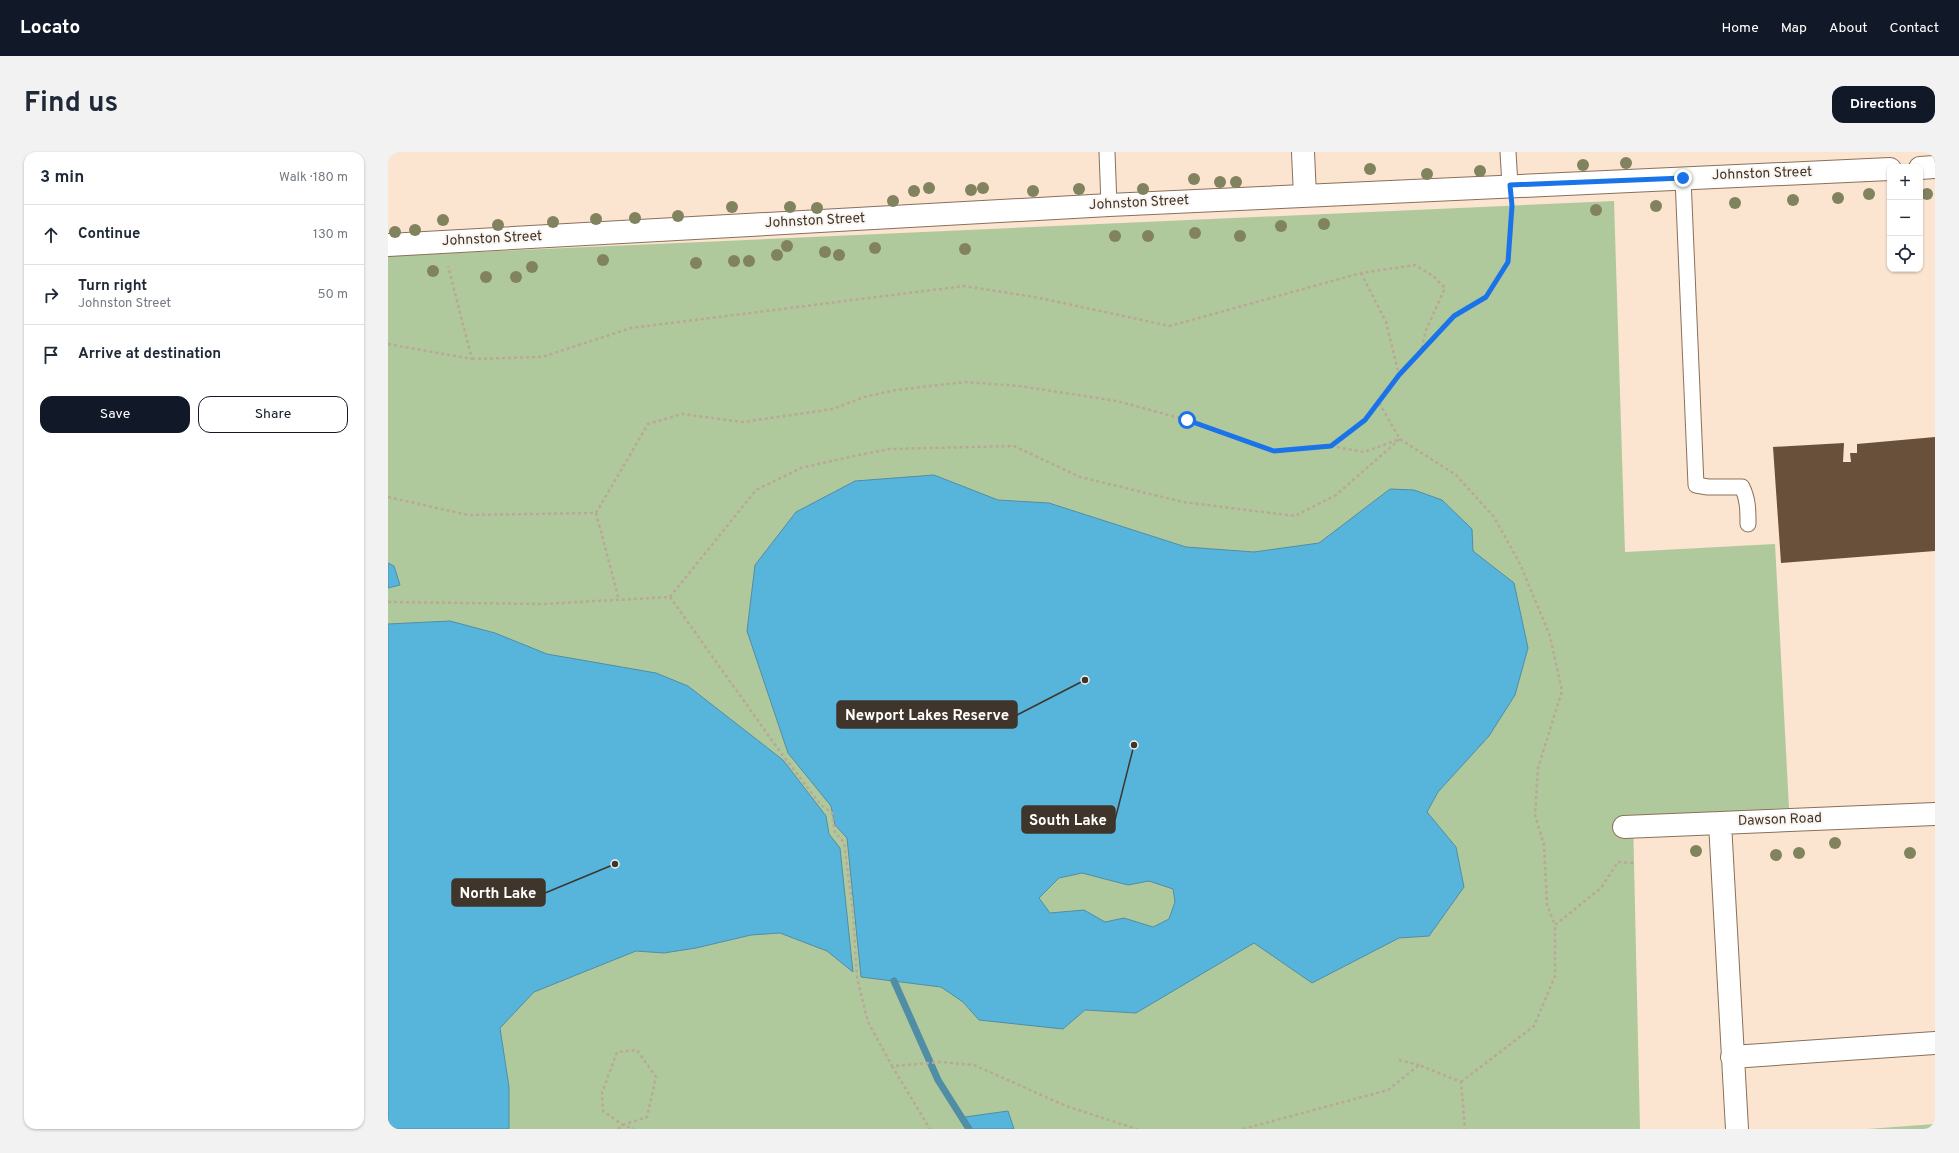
<!DOCTYPE html>
<meta charset="utf-8">
<style>
body{margin:0;font-family:Overpass,sans-serif;background:#f2f2f3;color:#1f2937}
.controls{position:absolute;right:12px;top:12px;display:grid;overflow:hidden;border-radius:8px;box-shadow:0 1px 3px #0004}
.controls button{width:36px;height:36px;display:grid;place-items:center;padding:0;border:0;border-bottom:1px solid #e0e1e3;background:#fff;color:#1f2937;font:20px sans-serif}
.stop{position:absolute;width:12px;height:12px;margin:-9px;border:3px solid #1a73e8;border-radius:50%;background:#fff}
.stop.end{background:#1a73e8;border-color:#fff;box-shadow:0 1px 4px #0008}
.list{margin:0;padding:0;list-style:none}
h2{display:flex;justify-content:space-between;align-items:center;height:52px;margin:0;padding:0 16px;font-size:17px}
h2 small{font-size:13px;font-weight:400;color:#747a83}
.list li{display:grid;grid-template-columns:26px 1fr auto;gap:12px;align-items:center;box-sizing:border-box;height:60px;padding:0 16px;border-top:1px solid #e0e1e3}
.list b{display:block;font-size:15px;white-space:nowrap}
.list p{margin:0;font-size:13px;white-space:nowrap;color:#747a83}
.list em{font-size:13px;font-style:normal;color:#747a83}
.actions{display:flex;gap:8px;padding:12px 16px}
.actions a{flex:1;padding:9px 0;border:1px solid #111827;border-radius:12px;text-align:center;font-size:14px;color:#111827}
.actions .main{background:#111827;color:#fff}
.icon{flex:none;width:22px;height:22px;fill:none;stroke:currentColor;stroke-width:2;stroke-linecap:round;stroke-linejoin:round}
.map{position:relative;flex:none;width:1547px;height:977px;overflow:hidden;border-radius:12px}
header{display:flex;align-items:center;gap:24px;box-sizing:border-box;height:56px;padding:0 20px;background:#111827;color:#fff}
header strong{font-size:19px}
nav{display:flex;gap:22px;margin-inline-start:auto;font-size:14px}
.intro{display:flex;align-items:center;justify-content:space-between;box-sizing:border-box;height:96px;padding:0 24px}
h1{margin:0;font-size:28px}
.button{padding:10px 18px;border-radius:12px;background:#111827;color:#fff;font-size:14px;font-weight:700}
main{display:flex;gap:24px;padding:0 24px}
aside{flex:1;background:#fff;border-radius:12px;box-shadow:0 1px 3px #0004}
.map>svg:first-child{display:block}
.green{fill:#b0c99c}
.water{fill:#57b4db;stroke:#508ea6;fill-rule:evenodd}
.lines{fill:none;stroke-linecap:round;stroke-linejoin:round}
.stream{stroke:#508ea6;stroke-width:7}
.building{fill:#68503b}
.lane-casing{stroke:#8a705a;stroke-width:17}
.street-casing{stroke:#8a705a;stroke-width:24}
.path{stroke:#baa797;stroke-width:2.5;stroke-dasharray:3 3;stroke-linecap:butt}
.lane{stroke:#fff;stroke-width:15}
.street{stroke:#fff;stroke-width:22}
.tree{fill:#80835e}
.route{stroke:#1a73e8;stroke-width:5}
.labels{text-anchor:middle;dominant-baseline:central;stroke-width:4;stroke-linejoin:round;paint-order:stroke}
.street-label{font-size:14px;fill:#40352b;stroke:#fbf5f0}
.leader{fill:none;stroke:#40352b;stroke-width:1.5}
.callout-dot{fill:#40352b;stroke:#fbf5f0;stroke-width:1.5}
.callout{fill:#40352b;stroke:#40352b;stroke-width:1.5}
.callout-label{font-size:15px;text-anchor:middle;font-weight:bold;fill:#fff}
</style>
<header>
<strong>Locato</strong>
<nav><a>Home</a><a>Map</a><a>About</a><a>Contact</a></nav>
</header>
<div class="intro"><h1>Find us</h1><a class="button">Directions</a></div>
<main>
<aside>
<h2>3 min<small>Walk · 180 m</small></h2>
<ul class="list">
<li><svg class="icon" aria-label="ahead" viewBox="0 0 24 24"><path d="M12 20V5M6 11l6-6 6 6"/></svg><div><b>Continue</b></div><em>130 m</em></li>
<li><svg class="icon" aria-label="right" viewBox="0 0 24 24"><path d="M7 20v-9h11M14 6l5 5-5 5"/></svg><div><b>Turn right</b><p>Johnston Street</p></div><em>50 m</em></li>
<li><svg class="icon" aria-label="arrive" viewBox="0 0 24 24"><path d="M6 21V4h12l-3 4 3 4H6"/></svg><div><b>Arrive at destination</b></div></li>
</ul>
<div class="actions"><a class="main">Save</a><a>Share</a></div>
</aside>
<div class="map">
<svg width="1547" height="977" viewBox="0 0 1547 977">
<rect width="100%" height="100%" fill="#fbe4d0"/>
<path class="green" d="M1226,49L1237,400L1387,392L1401,656L1245,666L1252,977H0V104Z
M1547,972V977H1479Z"/>
<path class="water" d="M546,323L610,348L661,351L798,395L866,400L931,391L1002,337L1026,338L1054,348L1084,377L1085,399L1126,431L1140,496L1127,543L1101,584L1050,640L1039,660L1068,695L1076,735L1041,784L1011,786L924,831L866,791L748,861L697,858L675,877L591,868L575,850L553,835L473,825L459,686L447,673L443,654L400,601L359,479L367,413L408,360L467,329ZM694,721L740,733L761,729L785,737L787,750L781,767L765,775L736,766L717,770L696,758L662,761L651,746L671,726Z
M0,411L6,414L12,433L0,436Z
M62,469L107,481L159,502L268,521L300,534L395,608L438,664L441,682L452,696L465,820L439,799L392,781L363,783L308,796L276,801L248,799L146,840L112,876L121,935V977H0V472Z
M620,959L626,977H583L577,965Z"/>
<g class="lines">
<path class="stream" d="M506,829L550,928L581,977"/>
</g>
<path class="building" d="M1547,285V399L1393,411L1385,295L1456,291L1455,310H1463L1462,301H1469V292Z"/>
<g class="lines">
<defs>
<path id="lane" d="M719,0L721,53
M1120,0L1122,33
M1295,26L1308,333L1320,335H1354C1360,347 1360,358 1360,372"/>
<path id="street" d="M915,0L917,44
M1532,16L1547,15
M0,93L721,53L1502,17
M1332,671L1349,977
M1236,675L1547,662
M1344,905L1547,891"/>
</defs>
<use href="#lane" class="lane-casing"/>
<use href="#street" class="street-casing"/>
<path class="path" d="M973,121L998,170L1011,223L1033,199
M0,192L84,207L60,114
M84,207L154,205L243,176L576,134L647,145L782,174L973,121L1027,113L1045,124L1057,136L1038,178L1033,199L1066,164L1098,145L1120,110L1124,58
M943,294L976,300L1012,287L1068,323L1106,365L1132,412L1162,484L1174,539L1150,616L1147,663L1156,693L1159,753L1167,773L1213,736L1230,710L1246,711
M0,345L80,363L208,361L231,448
M208,361L260,272L294,262L355,270L445,257L476,245L508,238L577,230L631,234L729,249L799,268L885,299L943,294L977,268L1011,223
M282,445L368,338L413,316L466,304L501,297L626,294L692,325L795,350L907,364L948,343L1012,287L990,249
M0,450L154,452L282,445L393,601L433,653L444,661L447,681L456,690L465,761L469,826L480,870L504,914L552,910L586,913L678,954L749,977
M1011,908L1031,913
M504,914L542,977
M1073,930L1146,874L1167,824V773
M230,977L235,973L259,965L268,925L249,898L229,900L214,941L215,959L235,973L246,977
M855,977L1000,938L1031,913L1073,930L1077,977"/>
<use href="#lane" class="lane"/>
<use href="#street" class="street"/>
</g>
<g class="tree">
<circle cx="1238" cy="11" r="6"/>
<circle cx="1195" cy="13" r="6"/>
<circle cx="982" cy="17" r="6"/>
<circle cx="1092" cy="19" r="6"/>
<circle cx="1039" cy="22" r="6"/>
<circle cx="806" cy="27" r="6"/>
<circle cx="832" cy="30" r="6"/>
<circle cx="848" cy="30" r="6"/>
<circle cx="541" cy="36" r="6"/>
<circle cx="595" cy="36" r="6"/>
<circle cx="691" cy="37" r="6"/>
<circle cx="755" cy="37" r="6"/>
<circle cx="583" cy="38" r="6"/>
<circle cx="526" cy="39" r="6"/>
<circle cx="645" cy="39" r="6"/>
<circle cx="1481" cy="42" r="6"/>
<circle cx="1539" cy="42" r="6"/>
<circle cx="1450" cy="46" r="6"/>
<circle cx="1405" cy="48" r="6"/>
<circle cx="505" cy="49" r="6"/>
<circle cx="1347" cy="51" r="6"/>
<circle cx="1268" cy="54" r="6"/>
<circle cx="344" cy="55" r="6"/>
<circle cx="402" cy="55" r="6"/>
<circle cx="429" cy="56" r="6"/>
<circle cx="1208" cy="58" r="6"/>
<circle cx="290" cy="64" r="6"/>
<circle cx="247" cy="66" r="6"/>
<circle cx="208" cy="67" r="6"/>
<circle cx="55" cy="68" r="6"/>
<circle cx="165" cy="70" r="6"/>
<circle cx="936" cy="72" r="6"/>
<circle cx="110" cy="73" r="6"/>
<circle cx="893" cy="74" r="6"/>
<circle cx="27" cy="78" r="6"/>
<circle cx="7" cy="80" r="6"/>
<circle cx="807" cy="81" r="6"/>
<circle cx="727" cy="84" r="6"/>
<circle cx="760" cy="84" r="6"/>
<circle cx="852" cy="84" r="6"/>
<circle cx="399" cy="94" r="6"/>
<circle cx="487" cy="96" r="6"/>
<circle cx="577" cy="97" r="6"/>
<circle cx="437" cy="100" r="6"/>
<circle cx="389" cy="103" r="6"/>
<circle cx="451" cy="103" r="6"/>
<circle cx="215" cy="108" r="6"/>
<circle cx="346" cy="109" r="6"/>
<circle cx="361" cy="109" r="6"/>
<circle cx="308" cy="111" r="6"/>
<circle cx="144" cy="115" r="6"/>
<circle cx="45" cy="119" r="6"/>
<circle cx="98" cy="125" r="6"/>
<circle cx="128" cy="125" r="6"/>
<circle cx="1447" cy="691" r="6"/>
<circle cx="1308" cy="699" r="6"/>
<circle cx="1411" cy="701" r="6"/>
<circle cx="1522" cy="701" r="6"/>
<circle cx="1388" cy="703" r="6"/>
</g>
<g class="lines">
<path class="route" d="M799,268L886,299L943,294L977,268L1011,223L1066,164L1098,145L1120,110L1124,54L1122,33L1295,26"/>
</g>
<g class="labels">
<g class="street-label">
<text transform="translate(1374 22) rotate(-2)">Johnston Street</text>
<text transform="translate(751 51) rotate(-3)">Johnston Street</text>
<text transform="translate(427 69) rotate(-3)">Johnston Street</text>
<text transform="translate(104 87) rotate(-3)">Johnston Street</text>
<text transform="translate(1392 668) rotate(-2)">Dawson Road</text>
</g>
</g>
<path class="leader" d="M697 528L629 563M746 593L727 668M227 712L157 741"/>
<g class="callout-dot">
<circle cx="697" cy="528" r="4"/>
<circle cx="746" cy="593" r="4"/>
<circle cx="227" cy="712" r="4"/>
</g>
<g class="callout">
<rect x="449" y="549" width="180" height="27" rx="4"/>
<rect x="634" y="654" width="93" height="27" rx="4"/>
<rect x="64" y="727" width="93" height="27" rx="4"/>
</g>
<g class="callout-label">
<text x="539" y="568">Newport Lakes Reserve</text>
<text x="680" y="673">South Lake</text>
<text x="110" y="746">North Lake</text>
</g>
</svg>
<div class="controls">
<button>+</button>
<button>−</button>
<button><svg class="icon" aria-label="locate" viewBox="0 0 24 24"><circle cx="12" cy="12" r="6"/><path d="M12 2v4M12 18v4M2 12h4M18 12h4"/></svg></button>
</div>
<div class="stop" style="left:799px;top:268px"></div>
<div class="stop end" style="left:1295px;top:26px"></div>
</div>
</main>
